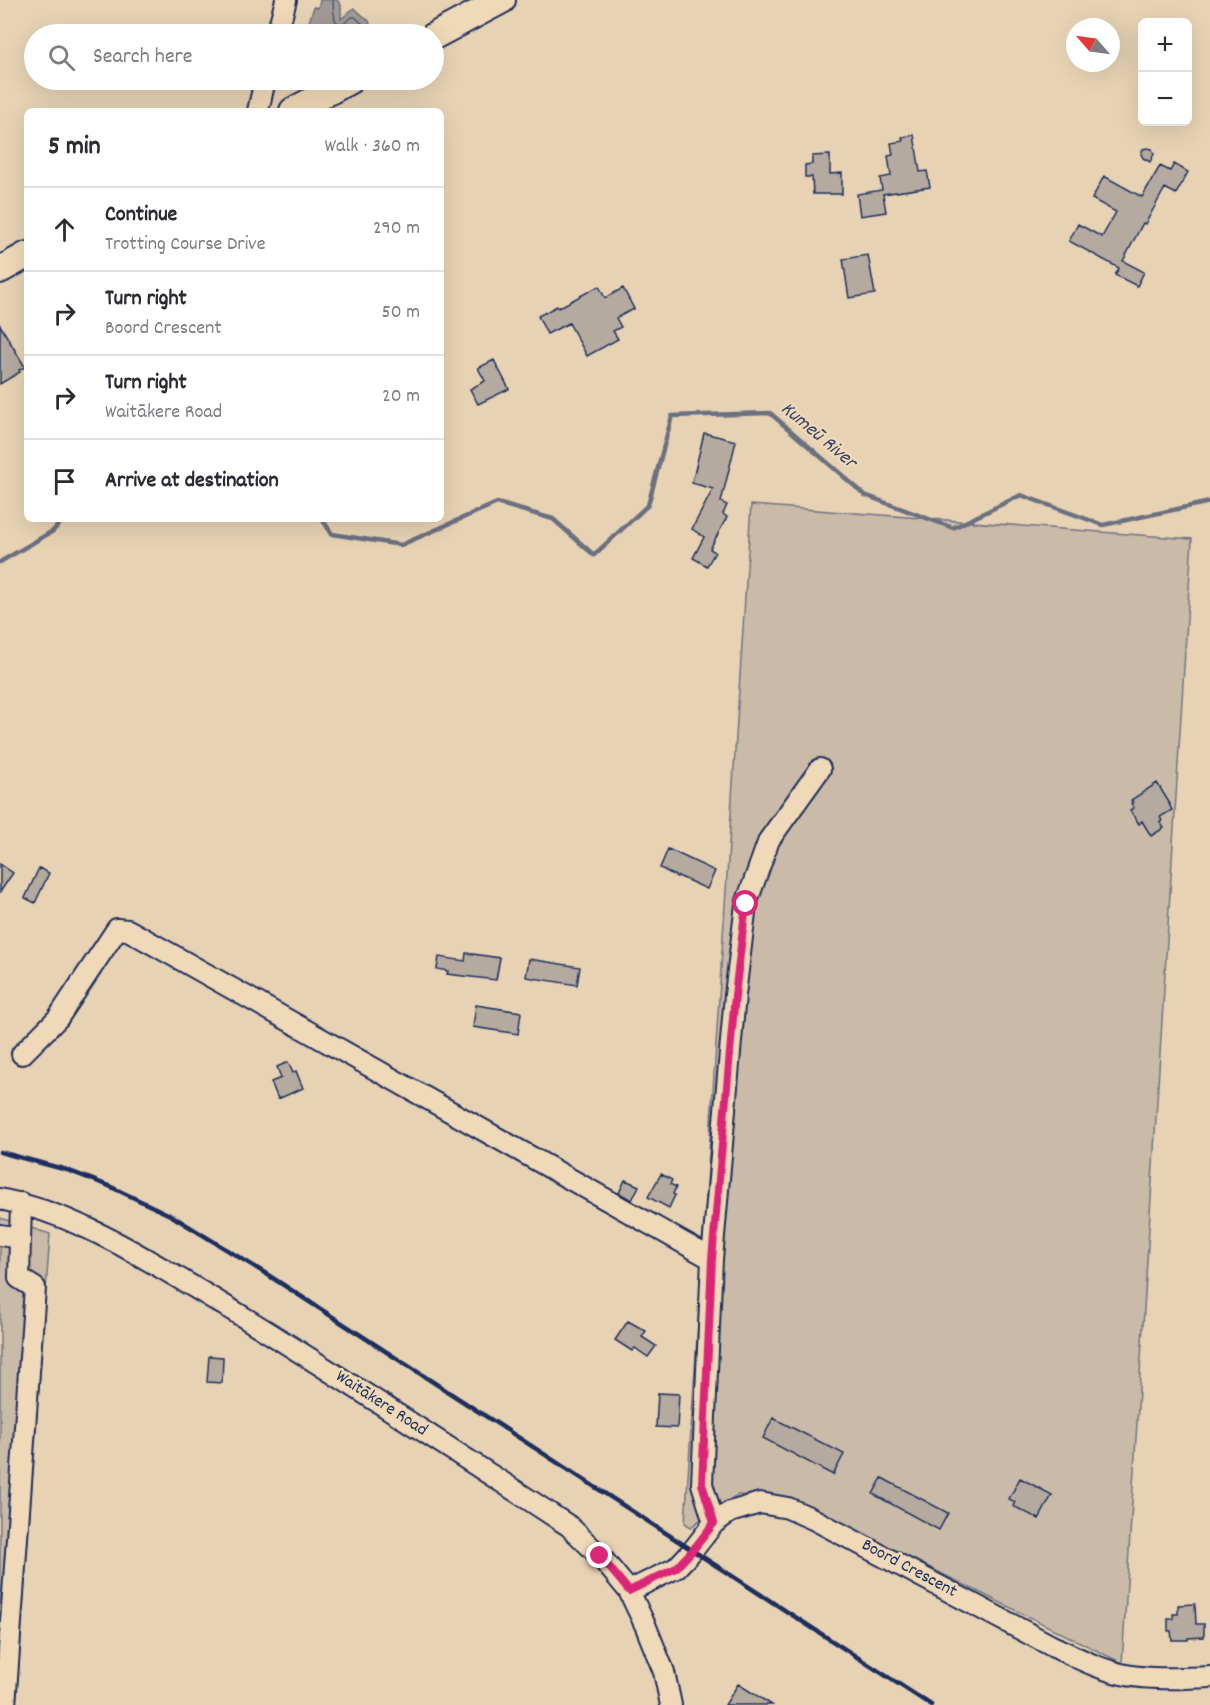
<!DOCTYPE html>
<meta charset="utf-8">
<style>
body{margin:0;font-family:Dekko,sans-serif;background:#f2f2f3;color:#2b2b33}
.controls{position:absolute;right:18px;top:18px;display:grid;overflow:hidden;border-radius:9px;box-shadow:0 6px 24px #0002}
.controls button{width:54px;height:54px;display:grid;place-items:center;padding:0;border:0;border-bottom:2px solid #e1e1e2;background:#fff;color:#2b2b33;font:30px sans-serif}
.compass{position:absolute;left:1066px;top:18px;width:54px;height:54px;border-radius:50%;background:#fff;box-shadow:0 6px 24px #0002;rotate:298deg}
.stop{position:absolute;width:18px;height:18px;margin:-14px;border:4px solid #db2777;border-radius:50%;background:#fff}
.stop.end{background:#db2777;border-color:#fff;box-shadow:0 2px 6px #0008}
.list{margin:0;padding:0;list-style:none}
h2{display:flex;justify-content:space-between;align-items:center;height:78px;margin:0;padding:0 24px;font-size:26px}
h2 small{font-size:20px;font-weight:400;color:#7c7c81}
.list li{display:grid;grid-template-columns:39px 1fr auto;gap:18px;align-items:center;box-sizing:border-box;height:84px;padding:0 24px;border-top:2px solid #e1e1e2}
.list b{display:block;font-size:22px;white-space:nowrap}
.list p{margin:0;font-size:20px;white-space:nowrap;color:#7c7c81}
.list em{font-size:20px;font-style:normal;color:#7c7c81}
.icon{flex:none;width:33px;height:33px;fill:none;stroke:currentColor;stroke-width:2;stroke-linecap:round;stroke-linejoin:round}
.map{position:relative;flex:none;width:1210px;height:1705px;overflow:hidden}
.search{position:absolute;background:#fff;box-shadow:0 6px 24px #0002;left:24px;top:24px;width:420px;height:66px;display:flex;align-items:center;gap:15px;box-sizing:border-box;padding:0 21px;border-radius:33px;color:#7c7c81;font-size:22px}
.panel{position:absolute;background:#fff;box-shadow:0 6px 24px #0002;left:24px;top:108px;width:420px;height:414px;border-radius:9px}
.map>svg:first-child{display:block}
.green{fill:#cabaa8;stroke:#727483;stroke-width:1.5}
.water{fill:#a19a96;stroke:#6b6f80;stroke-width:1.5}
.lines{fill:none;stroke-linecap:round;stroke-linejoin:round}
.shore{stroke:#515a74;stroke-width:1.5}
.stream{stroke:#6b6f80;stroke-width:4.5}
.building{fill:#b4aa9f;stroke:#1b2f5e;stroke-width:1.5}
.minor-casing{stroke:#1b2f5e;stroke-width:24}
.major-casing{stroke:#1b2f5e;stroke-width:30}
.minor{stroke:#f0d9b8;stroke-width:20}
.major{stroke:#f0d9b8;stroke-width:26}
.rail{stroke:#1b2f5e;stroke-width:4.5}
.route{stroke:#db2777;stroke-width:8}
.labels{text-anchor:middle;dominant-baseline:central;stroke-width:5;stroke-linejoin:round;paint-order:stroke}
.street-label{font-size:18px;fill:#1b2f5e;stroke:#f0d9b8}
.water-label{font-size:20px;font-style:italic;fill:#364469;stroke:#f0d9b8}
</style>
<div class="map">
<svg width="1210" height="1705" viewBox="0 0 1210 1705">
<rect width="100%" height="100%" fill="#e7d2b4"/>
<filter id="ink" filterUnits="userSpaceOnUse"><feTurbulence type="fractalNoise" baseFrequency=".0167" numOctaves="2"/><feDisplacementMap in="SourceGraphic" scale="12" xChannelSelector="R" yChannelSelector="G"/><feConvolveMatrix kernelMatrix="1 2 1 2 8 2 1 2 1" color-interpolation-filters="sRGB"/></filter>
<g filter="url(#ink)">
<path class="green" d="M751,505L1192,539L1122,1663L787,1497L738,1495L720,1505L691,1527L685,1523Z
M0,1218L50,1234L16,1705H0Z"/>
<path class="water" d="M320,0H337L341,5V19L354,8L369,21L371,27L368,33L364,34H305L314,7L318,8Z"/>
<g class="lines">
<path class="shore" d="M333,0C333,4 334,19 336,22L343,24L352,17H355L364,25L362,34"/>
<path class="stream" d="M322,519L332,534L401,545L497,503L553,519L594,555L648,505L672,416L770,413L865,495L953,528L1021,495L1103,525L1210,502
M0,562L53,531L63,519"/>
</g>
<path class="building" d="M914,135L920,172L927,171L930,187L883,194L886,212L860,216L857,194L882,190L880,178L891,176L888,156L893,155L891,143L903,141L902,137Z
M1147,148L1152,149L1154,154L1150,162L1143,158L1141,154L1143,149Z
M830,155V174L842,173V194H813L812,177H805V165L812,164V156Z
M1174,164L1188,172L1176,194L1165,188L1145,224L1143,223L1123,261L1144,272L1137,286L1115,275L1119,268L1069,241L1078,224L1102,237L1116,212L1092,199L1104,176L1142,197L1160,166L1170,171Z
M868,255L875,294L849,298L843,259Z
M599,286L605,298L623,288L634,309L616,318L621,327L613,331L618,339L587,356L569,323L547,334L538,316L557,306L558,308Z
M0,325L25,367L19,370L20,372L0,384Z
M494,360L509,389L478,404L470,389L485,381L478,368Z
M704,433L736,441L721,502L727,505L723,514L727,517L710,549L715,552L707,566L693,558L704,537L692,529L713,489L692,483Z
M1157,783L1170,804H1169L1172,810L1160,817L1162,821L1160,822L1164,828L1151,836L1142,821L1139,824L1130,810L1134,808L1131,803L1133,802L1131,800Z
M668,849L715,871L707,889L678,876L677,877L660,868Z
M0,864L13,873L0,892Z
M39,868L49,873L35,903L25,898Z
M466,953L500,958L496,980L447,974L448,971L437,969L439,957L465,961Z
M529,959L580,967L577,985L526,977Z
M476,1005L521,1012L518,1034L473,1027Z
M288,1062L293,1073L296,1071L303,1088L278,1099L271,1082L281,1078L277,1067Z
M661,1174L672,1180L670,1184L676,1187L673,1194L675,1195L669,1208L648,1197Z
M625,1180L639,1186L632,1200L619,1193Z
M628,1321L646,1331L642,1337L656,1346L648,1357L635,1348L632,1351L615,1340Z
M209,1356L223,1357L222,1383L207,1382Z
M658,1393L679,1394L677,1428L656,1427Z
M773,1418L844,1454L833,1475L763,1438Z
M882,1478L948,1513L939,1530L873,1494Z
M1020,1478L1052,1495L1039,1519L1013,1506L1015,1502L1009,1499Z
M1195,1604L1196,1624H1204V1637L1188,1638V1640H1172L1171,1631H1168V1619H1173V1614H1178V1605Z
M738,1684L772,1705H725Z"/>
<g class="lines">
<defs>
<path id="minor" d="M277,34L286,0
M258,111L265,80
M22,1054L58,1018L117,929L128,930L712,1259
M0,1199C62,1211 116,1241 170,1273C204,1293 237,1313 271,1334C371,1397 470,1461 569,1526L600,1556L629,1591L646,1627L664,1672L671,1705
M0,1235L20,1238
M714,1523L702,1484L712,1259L735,995L746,904L769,840L820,769
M629,1591L676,1568L693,1550L714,1523L730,1512L760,1503L788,1508L813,1519L1052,1646C1076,1657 1100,1670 1126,1675C1154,1680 1182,1678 1210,1677
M5,1705L35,1288L19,1278L21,1203"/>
<path id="major" d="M434,36L502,0
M293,111L350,80
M0,270L27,255"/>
</defs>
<use href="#minor" class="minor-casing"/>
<use href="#major" class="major-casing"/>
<use href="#minor" class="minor"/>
<use href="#major" class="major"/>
<path class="rail" d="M0,1152L67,1170L109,1186L172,1216L268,1275L931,1705"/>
</g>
</g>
<g class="lines" filter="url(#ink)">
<path class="route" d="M600,1556L629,1591L676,1568L693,1550L714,1523L702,1484L712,1259L735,995L746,904"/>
</g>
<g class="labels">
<g class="street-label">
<text transform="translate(381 1404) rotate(33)">Waitākere Road</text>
<text transform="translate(909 1569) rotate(28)">Boord Crescent</text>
</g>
<g class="water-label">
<text transform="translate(818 436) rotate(40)">Kumeū River</text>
</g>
</g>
</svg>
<div class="controls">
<button>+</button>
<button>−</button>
</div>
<svg class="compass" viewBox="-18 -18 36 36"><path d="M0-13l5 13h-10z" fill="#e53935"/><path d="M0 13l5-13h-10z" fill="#7c7c81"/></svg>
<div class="stop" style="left:746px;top:904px"></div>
<div class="stop end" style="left:600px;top:1556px"></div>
<div class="search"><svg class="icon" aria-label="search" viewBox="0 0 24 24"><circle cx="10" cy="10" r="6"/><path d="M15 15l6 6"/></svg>Search here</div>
<section class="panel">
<h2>5 min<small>Walk · 360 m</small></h2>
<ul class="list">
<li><svg class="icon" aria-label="ahead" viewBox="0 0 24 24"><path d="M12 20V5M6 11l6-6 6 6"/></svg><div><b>Continue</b><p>Trotting Course Drive</p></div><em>290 m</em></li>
<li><svg class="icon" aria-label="right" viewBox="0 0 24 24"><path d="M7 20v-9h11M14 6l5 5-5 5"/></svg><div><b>Turn right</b><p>Boord Crescent</p></div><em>50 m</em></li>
<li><svg class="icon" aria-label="right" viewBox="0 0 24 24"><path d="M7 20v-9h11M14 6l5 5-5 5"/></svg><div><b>Turn right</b><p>Waitākere Road</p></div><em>20 m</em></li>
<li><svg class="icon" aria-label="arrive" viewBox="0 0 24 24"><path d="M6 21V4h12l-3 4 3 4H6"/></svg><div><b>Arrive at destination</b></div></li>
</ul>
</section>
</div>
